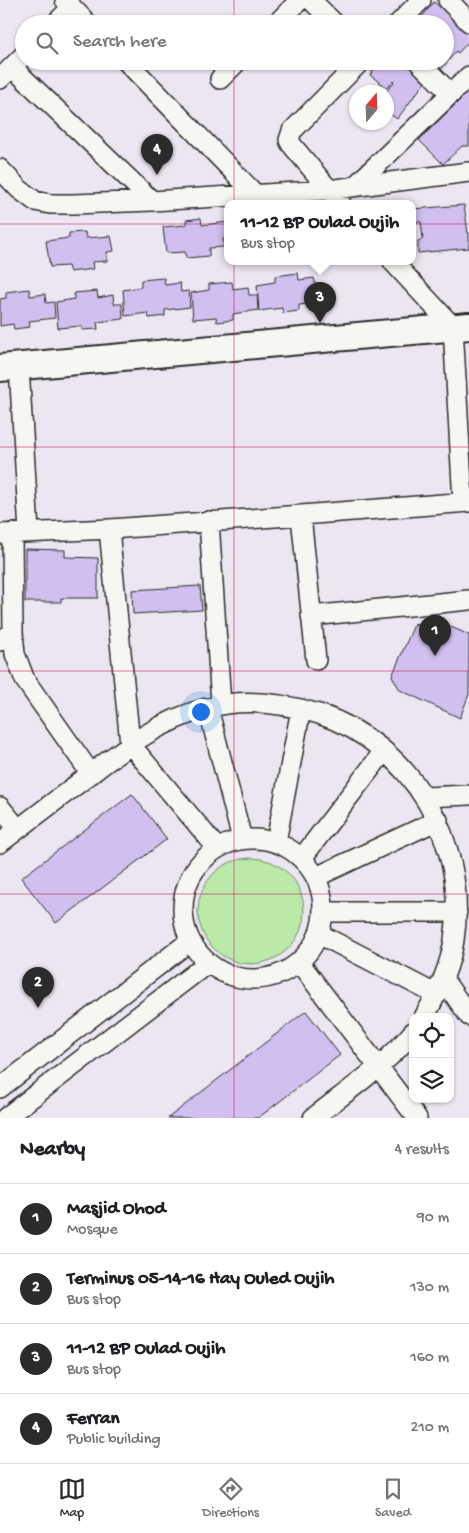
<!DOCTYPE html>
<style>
body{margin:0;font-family:"Gochi Hand",sans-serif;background:#f6f6f6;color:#202124}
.controls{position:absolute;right:15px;bottom:15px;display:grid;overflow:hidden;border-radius:10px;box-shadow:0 1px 4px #0004}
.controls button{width:45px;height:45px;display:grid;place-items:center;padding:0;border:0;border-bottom:1px solid #e0e0e0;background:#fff;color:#202124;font:25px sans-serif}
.compass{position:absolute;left:349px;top:85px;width:45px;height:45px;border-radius:50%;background:#fff;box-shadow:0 1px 4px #0004;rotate:19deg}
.you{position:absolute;left:200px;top:711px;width:18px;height:18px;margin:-12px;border:4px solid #fff;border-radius:50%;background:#1a73e8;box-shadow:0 0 0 8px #1a73e833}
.badge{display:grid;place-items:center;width:32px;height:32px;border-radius:50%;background:#2b2b2b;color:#fff;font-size:16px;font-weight:700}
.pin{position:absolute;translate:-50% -41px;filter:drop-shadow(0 1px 2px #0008)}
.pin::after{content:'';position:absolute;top:26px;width:18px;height:15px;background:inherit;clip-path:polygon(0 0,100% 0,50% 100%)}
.popup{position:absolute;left:224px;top:200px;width:192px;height:65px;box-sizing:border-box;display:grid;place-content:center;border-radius:10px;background:#fff;filter:drop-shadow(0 1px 4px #0005);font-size:16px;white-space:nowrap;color:#757577}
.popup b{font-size:19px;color:#202124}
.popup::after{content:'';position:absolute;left:50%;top:100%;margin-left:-10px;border:10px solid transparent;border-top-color:#fff}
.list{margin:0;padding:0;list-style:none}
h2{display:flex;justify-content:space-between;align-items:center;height:65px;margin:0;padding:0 20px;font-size:21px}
h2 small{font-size:16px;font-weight:400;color:#757577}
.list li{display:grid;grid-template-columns:32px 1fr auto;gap:15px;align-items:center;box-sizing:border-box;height:70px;padding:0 20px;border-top:1px solid #e0e0e0}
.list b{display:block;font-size:19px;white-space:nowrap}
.list p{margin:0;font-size:16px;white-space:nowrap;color:#757577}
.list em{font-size:16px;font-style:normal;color:#757577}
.icon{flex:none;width:28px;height:28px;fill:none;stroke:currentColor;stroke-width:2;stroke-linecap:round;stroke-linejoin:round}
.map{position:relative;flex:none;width:469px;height:1118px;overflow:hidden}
.search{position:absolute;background:#fff;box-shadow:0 1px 4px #0004;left:15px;right:15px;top:15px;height:55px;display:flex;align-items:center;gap:12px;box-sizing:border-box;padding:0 18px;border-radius:28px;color:#757577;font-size:19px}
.sheet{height:345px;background:#fff}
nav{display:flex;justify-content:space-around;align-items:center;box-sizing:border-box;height:70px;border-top:1px solid #e0e0e0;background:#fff;font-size:14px;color:#757577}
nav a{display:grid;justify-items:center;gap:2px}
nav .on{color:#2b2b2b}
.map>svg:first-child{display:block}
.green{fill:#bbeaa8;stroke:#738a6a}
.building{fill:#d1bff0;stroke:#2b2b2b}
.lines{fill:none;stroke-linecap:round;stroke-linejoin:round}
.street-casing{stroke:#2b2b2b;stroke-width:22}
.secondary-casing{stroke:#2b2b2b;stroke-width:30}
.street{stroke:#f6f6f2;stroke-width:19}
.secondary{stroke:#f6f6f2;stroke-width:26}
.grid{fill:none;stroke:#c2185b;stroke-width:1;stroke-opacity:0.55}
</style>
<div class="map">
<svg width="469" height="1118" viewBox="0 0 469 1118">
<rect width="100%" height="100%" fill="#ebe6f1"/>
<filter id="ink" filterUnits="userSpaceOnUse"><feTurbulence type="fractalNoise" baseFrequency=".02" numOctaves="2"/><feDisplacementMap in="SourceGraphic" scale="10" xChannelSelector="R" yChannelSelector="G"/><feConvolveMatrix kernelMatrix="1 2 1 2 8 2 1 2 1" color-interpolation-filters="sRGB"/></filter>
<g filter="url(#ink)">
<path class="green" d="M198 911a53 53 0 1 1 106 0a53 53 0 1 1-106 0Z"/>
<path class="building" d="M434,2L469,31V41L458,53L456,51L440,71L428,61H445V24H416Z
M380,61H409L429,77L397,119L386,111V92L394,82L393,81L387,88L370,75Z
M469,91V146H462L443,164L419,140Z
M464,205L468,233H469V248L418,253V241L423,239L421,222H412V209Z
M201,218L202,225L228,222V238L223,239L224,247L209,248V256L186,258L185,252L166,253L163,227L186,225V220Z
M85,232L86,238L111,236L114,251L107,252V261L92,262L93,269L70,272L68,266L50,267L46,241L69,238V233Z
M298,273L299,280L314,278L316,287L323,286L324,302L299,305V311L283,313L282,308L259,311L257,285L275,282V276Z
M164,278L165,285L180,283L181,292L189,291L190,307L165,310V316L149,318L148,313L125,316L123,290L141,287V280Z
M232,282L233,289L248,287L249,295H257L258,310L233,314V320L217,322L216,317L193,319L191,293L209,290V284Z
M29,289L30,296L45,294L46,303L54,302L55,318L29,321L30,327L14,329L13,324L0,326V299L6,298V292Z
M97,291L98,298L113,295L114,304H122L123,319L97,322L98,329L82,330L81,326L58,328L56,302L74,299V293Z
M25,549L65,550V557L98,558V598H61V602H25Z
M200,586L202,610L133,614L132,590Z
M433,619L469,635V694L460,718L400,690L392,676L414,625Z
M132,794L167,839L56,923L21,878Z
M306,1011L340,1055L258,1118H168Z"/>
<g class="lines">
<defs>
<path id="street" d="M65,0L88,24
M311,0L335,24
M448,0L469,22
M55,24L72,7
M276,24L300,0
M398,24L421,0
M126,61L256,195
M418,61L451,94
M12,67L152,201
M0,79L24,55
M220,79L238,61
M0,169L19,189L35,201L50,204H74L152,201L328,190L469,172
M355,186L469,76
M341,204L291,144L289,140L292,131L361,61
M393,262L453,327L463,502
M19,367L29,532
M301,516L316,660
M209,521L221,705
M109,529L130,744L217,848
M0,534C37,532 73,531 110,529C230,521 349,511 469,502
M311,616L469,600
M13,632L15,654L25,680L91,774
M0,641L13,632L12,533
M208,708L242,839
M425,797L469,795
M0,807L18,829
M183 909a70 70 0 1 1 140 0a70 70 0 1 1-140 0Z
M276,842L301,709
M0,843C28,822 56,800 84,779C123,749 158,721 207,708C243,698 283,703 319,714C412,745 469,843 454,940C450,968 438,993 424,1017
M302,858L384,751
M316,877L438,820
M324,912H457
M319,934L437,995
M299,962L417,1118
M443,979L469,1016
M0,1088L190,941
M5,1118L208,963
M313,1118C347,1091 385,1066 413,1032"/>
<path id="secondary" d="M0,368L469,326"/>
</defs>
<use href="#street" class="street-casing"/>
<use href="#secondary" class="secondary-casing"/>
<use href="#street" class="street"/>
<use href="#secondary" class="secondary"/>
</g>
</g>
<path class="grid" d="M234,0V24M234,61V1118M0,224H469M0,447H469M0,671H469M0,894H469"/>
</svg>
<div class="controls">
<button><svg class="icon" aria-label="locate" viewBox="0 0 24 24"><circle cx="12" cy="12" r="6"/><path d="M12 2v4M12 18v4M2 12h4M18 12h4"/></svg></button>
<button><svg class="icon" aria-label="layers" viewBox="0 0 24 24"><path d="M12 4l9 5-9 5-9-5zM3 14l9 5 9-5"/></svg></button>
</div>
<svg class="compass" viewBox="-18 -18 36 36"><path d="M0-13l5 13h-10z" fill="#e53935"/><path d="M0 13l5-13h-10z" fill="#757577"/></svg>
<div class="you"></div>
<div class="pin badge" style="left:435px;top:656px">1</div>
<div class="pin badge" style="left:38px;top:1008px">2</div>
<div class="pin badge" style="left:320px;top:323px">3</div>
<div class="popup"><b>11-12 BP Oulad Oujih</b>Bus stop</div>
<div class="pin badge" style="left:157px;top:175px">4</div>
<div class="search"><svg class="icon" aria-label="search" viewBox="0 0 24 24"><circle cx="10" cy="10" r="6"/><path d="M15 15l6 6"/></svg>Search here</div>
</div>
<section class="sheet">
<h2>Nearby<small>4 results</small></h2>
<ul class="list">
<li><span class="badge">1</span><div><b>Masjid Ohod</b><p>Mosque</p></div><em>90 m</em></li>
<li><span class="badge">2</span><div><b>Terminus 05-14-16 Hay Ouled Oujih</b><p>Bus stop</p></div><em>130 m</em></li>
<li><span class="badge">3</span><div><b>11-12 BP Oulad Oujih</b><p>Bus stop</p></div><em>160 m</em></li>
<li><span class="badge">4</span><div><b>Ferran</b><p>Public building</p></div><em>210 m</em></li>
</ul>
</section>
<nav>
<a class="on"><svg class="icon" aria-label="map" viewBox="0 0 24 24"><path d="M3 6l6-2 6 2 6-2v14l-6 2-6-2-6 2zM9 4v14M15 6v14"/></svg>Map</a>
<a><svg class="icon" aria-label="directions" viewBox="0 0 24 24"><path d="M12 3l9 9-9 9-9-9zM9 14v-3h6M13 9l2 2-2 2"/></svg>Directions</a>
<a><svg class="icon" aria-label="saved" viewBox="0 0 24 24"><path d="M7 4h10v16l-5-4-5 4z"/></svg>Saved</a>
</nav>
